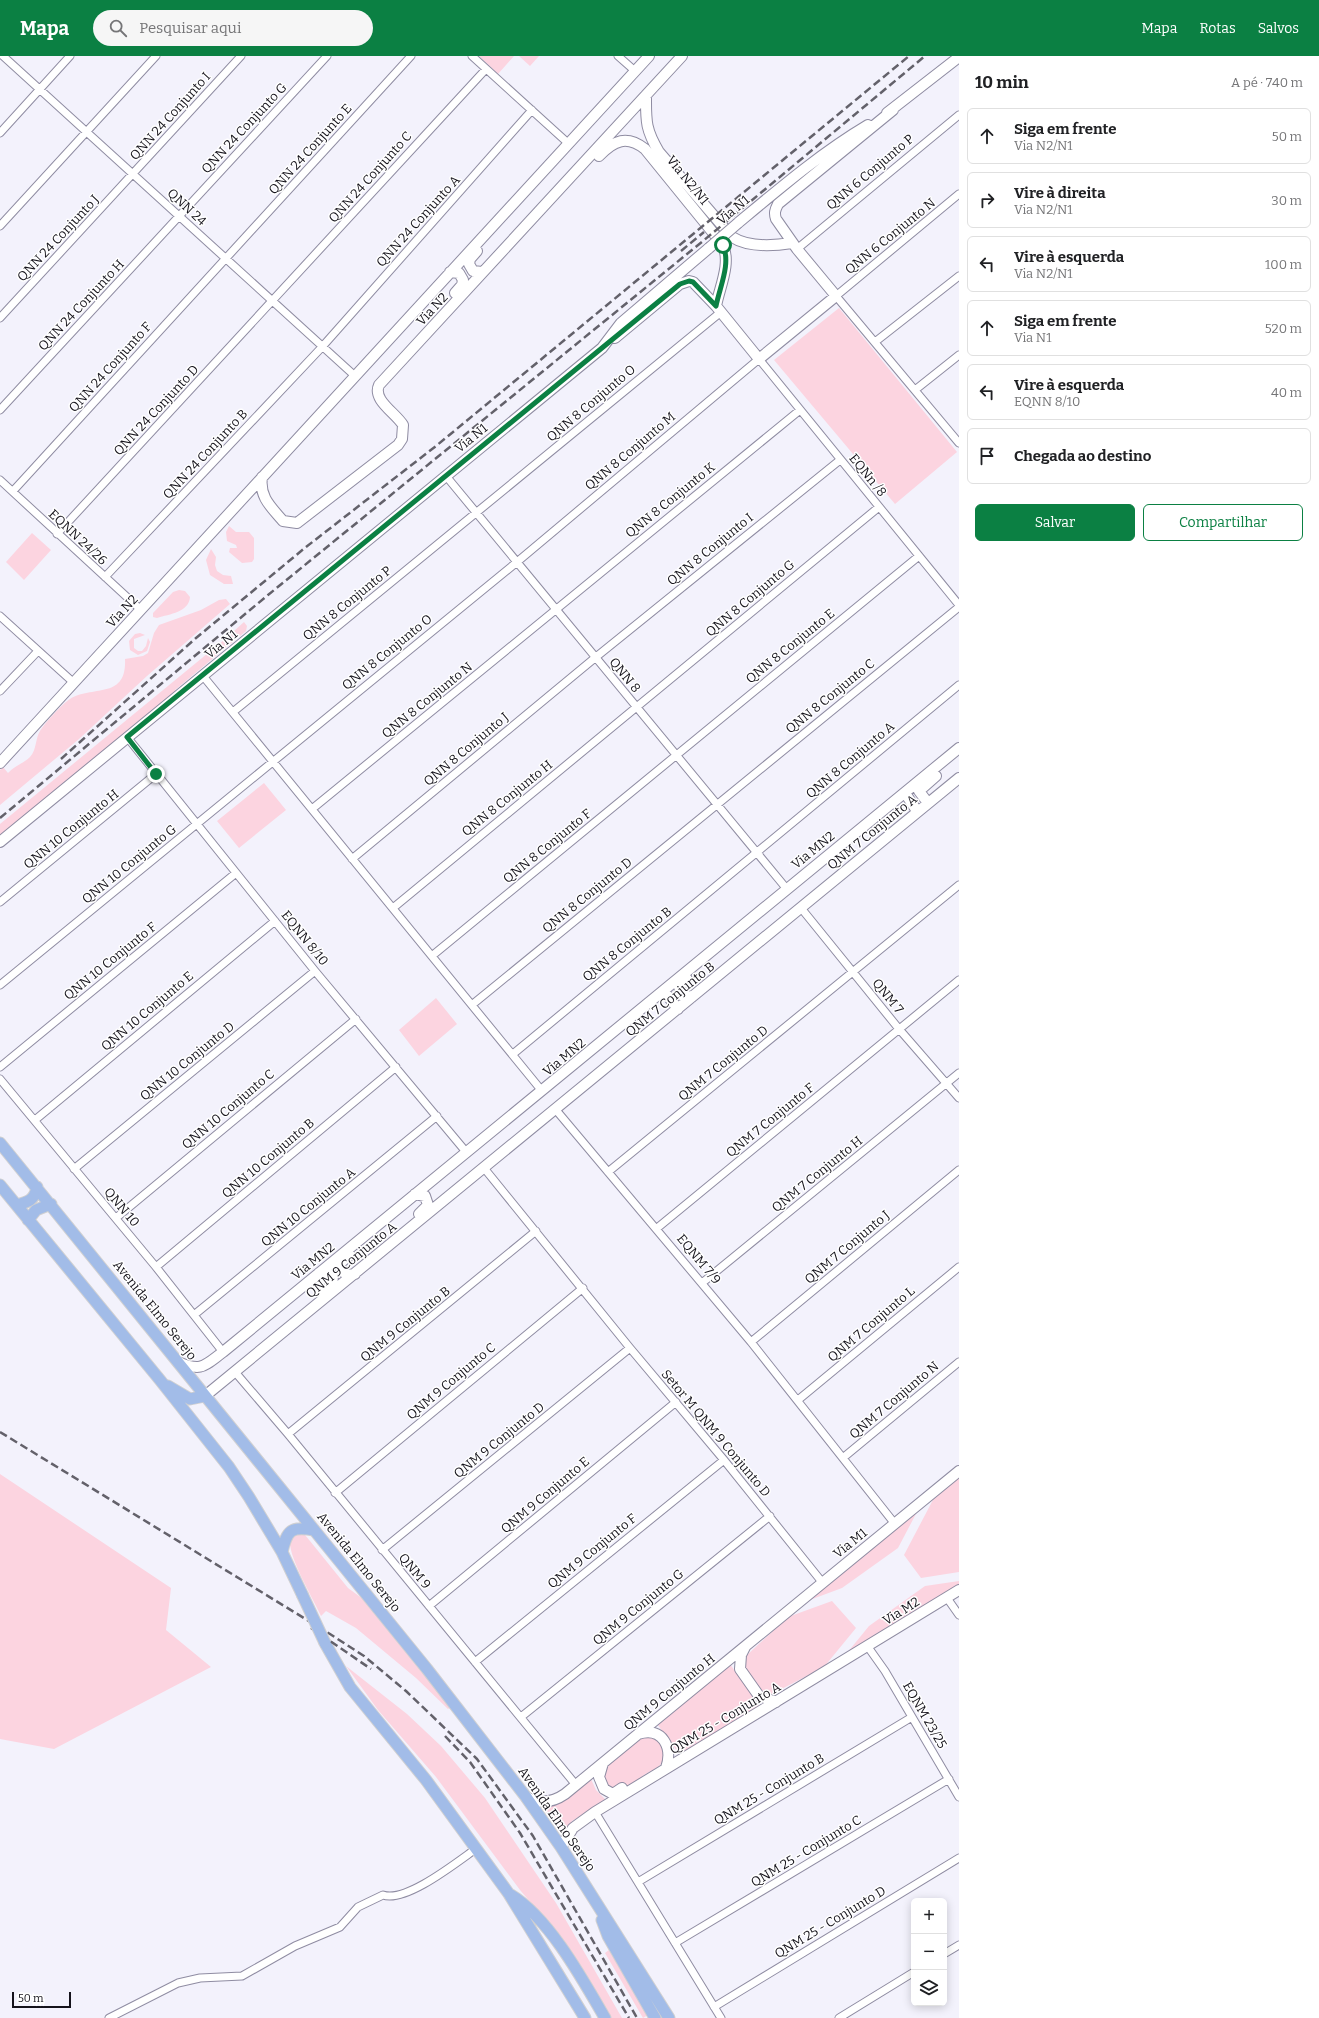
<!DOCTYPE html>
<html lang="pt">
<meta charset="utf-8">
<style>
body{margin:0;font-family:Bitter,serif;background:#f6f6f6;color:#202124}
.controls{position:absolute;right:12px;bottom:12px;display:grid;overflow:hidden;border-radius:6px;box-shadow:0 2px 10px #0003}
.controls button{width:36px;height:36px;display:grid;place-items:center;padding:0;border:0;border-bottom:1px solid #e0e0e0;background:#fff;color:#202124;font:20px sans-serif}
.scale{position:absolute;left:12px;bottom:10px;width:59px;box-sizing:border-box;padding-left:4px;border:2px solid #15131b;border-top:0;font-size:11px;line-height:14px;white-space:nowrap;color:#15131b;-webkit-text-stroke:3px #fff;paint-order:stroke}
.stop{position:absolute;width:12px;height:12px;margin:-9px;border:3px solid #0b8043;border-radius:50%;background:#fff}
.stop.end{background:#0b8043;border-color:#fff;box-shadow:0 1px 4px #0008}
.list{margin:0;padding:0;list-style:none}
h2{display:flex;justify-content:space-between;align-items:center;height:52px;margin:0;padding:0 16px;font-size:17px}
h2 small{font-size:13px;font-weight:400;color:#757577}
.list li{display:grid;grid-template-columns:26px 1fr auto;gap:12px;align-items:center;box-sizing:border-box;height:56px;margin:0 8px 8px;padding:0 8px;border:1px solid #e0e0e0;border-radius:6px}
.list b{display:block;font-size:15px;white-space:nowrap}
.list p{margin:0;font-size:13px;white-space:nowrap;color:#757577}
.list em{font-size:13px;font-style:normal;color:#757577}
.actions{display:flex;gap:8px;padding:12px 16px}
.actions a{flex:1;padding:9px 0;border:1px solid #0b8043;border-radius:6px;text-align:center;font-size:14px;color:#0b8043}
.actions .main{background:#0b8043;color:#fff}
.icon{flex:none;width:22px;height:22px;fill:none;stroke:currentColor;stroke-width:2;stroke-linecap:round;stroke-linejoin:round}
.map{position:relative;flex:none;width:959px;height:1962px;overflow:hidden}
header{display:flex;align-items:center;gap:24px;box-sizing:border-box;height:56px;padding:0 20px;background:#0b8043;color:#fff}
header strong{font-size:19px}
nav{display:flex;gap:22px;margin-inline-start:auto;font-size:14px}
.search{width:280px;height:36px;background:#f6f6f6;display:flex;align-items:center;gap:10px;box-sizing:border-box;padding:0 14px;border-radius:22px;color:#757577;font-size:15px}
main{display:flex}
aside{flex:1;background:#fff}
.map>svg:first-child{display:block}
.green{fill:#fcd4e0}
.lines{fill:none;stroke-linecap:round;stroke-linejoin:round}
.street-casing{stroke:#8f8ca2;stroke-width:9}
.secondary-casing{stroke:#8f8ca2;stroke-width:12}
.primary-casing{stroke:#d0d0d1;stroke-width:13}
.street{stroke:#fff;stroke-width:7}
.secondary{stroke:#fff;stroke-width:10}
.primary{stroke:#a2bce8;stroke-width:11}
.rail{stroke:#63616a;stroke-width:2.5;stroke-dasharray:8 4;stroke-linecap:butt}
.secondary-bridge-casing{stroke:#8f8ca2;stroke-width:12;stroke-linecap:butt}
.primary-bridge-casing{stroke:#d0d0d1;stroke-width:13;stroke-linecap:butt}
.secondary-bridge{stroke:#fff;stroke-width:10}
.primary-bridge{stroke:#a2bce8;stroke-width:11}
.route{stroke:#0b8043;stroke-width:5}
.labels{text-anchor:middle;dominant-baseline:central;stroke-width:3;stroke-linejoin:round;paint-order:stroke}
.street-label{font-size:13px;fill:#15131b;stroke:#fff}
</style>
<header>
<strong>Mapa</strong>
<div class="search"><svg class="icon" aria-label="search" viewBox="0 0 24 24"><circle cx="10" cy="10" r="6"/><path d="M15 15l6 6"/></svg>Pesquisar aqui</div>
<nav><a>Mapa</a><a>Rotas</a><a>Salvos</a></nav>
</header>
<main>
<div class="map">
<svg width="959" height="1962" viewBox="0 0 959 1962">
<rect width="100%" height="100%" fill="#f3f2fc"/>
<path class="green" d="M479,0H514L498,18Z
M519,0H539L530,10Z
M839,252L957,396L895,448L774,304Z
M229,470L236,476H249L254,482V503L252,506L242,507L229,496L230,492H237L236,489L227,485L226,476Z
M32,477L51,494L24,524L6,506Z
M211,493L216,501L215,509L217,515L223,519L231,520L233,528H224L210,519L206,504Z
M179,534L185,535L190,541C189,556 170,558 157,562L153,561V557L173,536Z
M226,543L230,548L147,620L79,683L0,749V714L3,711L8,717C14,710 24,707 30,701C37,693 35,683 40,675C45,667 62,648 70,643C92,629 127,644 125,603L143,600L148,597L154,577L159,569L201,554L219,544Z
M244,566L247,570L246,575L175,634L176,636L0,781V768L230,579L232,574L234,575Z
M140,577L145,579L134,583V592L138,595H142L146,590L148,582L150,586L147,595L138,599L130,594L129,585L135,578Z
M264,727L286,754L239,792L217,765Z
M436,942L457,968L419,1000L399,974Z
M0,1418L171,1532L166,1574L211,1611L54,1693L0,1683Z
M959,1421V1516L921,1522L904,1499L935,1440Z
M918,1454L898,1492L842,1532L807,1545Z
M300,1477L305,1479L310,1485L348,1532L363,1543L451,1651L448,1653L416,1622L356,1572L326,1555L321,1560C314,1544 288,1501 290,1484L296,1478Z
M959,1525V1529L847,1597L869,1570L925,1530Z
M832,1545L856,1572L824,1611L772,1638L763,1637C756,1628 739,1613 746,1600L788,1561Z
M730,1608L760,1651L680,1699L657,1668Z
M346,1610L407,1658L441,1690L485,1742L556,1847L622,1962H609L550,1869L520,1834L436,1721L378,1654Z
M642,1681C650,1681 656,1682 661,1689C668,1701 661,1712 651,1715C644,1718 636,1726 630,1730L625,1728L614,1733L606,1729L603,1720L607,1710Z
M591,1723L596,1734L606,1744L572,1765L563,1780L542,1751L560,1747Z
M609,1894L648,1959L643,1962L605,1897Z"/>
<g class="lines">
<defs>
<path id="street" d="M3,0L355,320
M472,0L569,88
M618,0L635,15
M0,77L70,0
M959,138L836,240L959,387
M0,170L156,0
M797,193L959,59
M0,262L241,0
M875,286L959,220
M915,334L959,299
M0,354L327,0
M446,420L786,832
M0,424L141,554
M13,435L411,0
M57,478L486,13
M105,521L322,291L532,54
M0,560L74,627
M203,620L542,1035
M0,635L38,595
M233,656L721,256
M127,681L315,915L467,1097
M312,753L800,354
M352,803L596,601L840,404
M0,846L156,718
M393,852L879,451
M801,852L899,973L959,1042
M433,899L919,500
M0,929L517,506L759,303L959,549
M473,948L959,551
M513,998L959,629
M0,1011L236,817
M0,1023L156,1211L223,1296
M556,1054L751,1286L895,1468
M35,1064L275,865
M484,1112L630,1292L724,1404L822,1526
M74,1113L315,915
M608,1116L959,829
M116,1162L356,963
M656,1173L959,924
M156,1211L396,1011
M702,1227L959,1017
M194,1259L437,1060
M751,1286L959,1114
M235,1316L288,1378L576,1729
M798,1344L959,1211
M288,1378L536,1175
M844,1401L959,1306
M335,1437L583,1232
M382,1494L630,1292
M947,1542L959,1559
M429,1550L676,1346
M868,1591L885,1615L959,1741
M475,1606L724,1404
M521,1661L770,1460
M595,1756L721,1962
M638,1826L912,1661
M675,1887L949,1723
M944,1898L959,1889
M714,1951L959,1802
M109,1962L178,1927L200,1922L242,1920L295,1890L340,1871L358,1851L383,1839C406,1847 457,1806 477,1792
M839,1962L914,1916"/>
<path id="secondary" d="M646,39C646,64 645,73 659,96L732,181C749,192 773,190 792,187
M887,57L959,1
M599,100C614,84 627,79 645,93L723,189C731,208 720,230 716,250
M738,167C780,132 821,97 868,69
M477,195L470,203L469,208L473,215L482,216
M450,216L459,217L463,224L462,229L455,237
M615,282L680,228L689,225L693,226L716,250L759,303L836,240L797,193L776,163C774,157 775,154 778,148L893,54
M262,421C259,441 271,451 283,465L297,467L398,389L402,383L403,369C396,357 372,344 379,329L682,0
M0,707L649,0
M905,737L917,755
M928,747L919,735L936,720
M0,786L602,292L621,267L709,192
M687,923L679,930L681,939L692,941
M664,935L678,953
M415,1138L425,1140L428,1149L419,1158
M350,1199L340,1207L341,1214L347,1219L355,1218
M319,1217C338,1215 335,1227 324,1236
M178,1306C202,1316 204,1310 223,1296L959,692
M205,1340L959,722
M745,1591L741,1599L740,1613L759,1640L776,1646
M638,1678C663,1670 673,1692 666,1712
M603,1707L599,1721L604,1733L613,1738L622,1732
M526,1741C539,1748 552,1747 565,1738L959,1415
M561,1791L573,1772L595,1756L959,1534"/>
<path id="primary" d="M0,1087L427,1613L526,1741L561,1791L669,1962
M0,1129L160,1324L229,1411L249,1441L282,1496L302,1538
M17,1149C28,1146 35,1144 37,1131
M28,1164L36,1154L51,1148
M168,1330L190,1343L205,1340
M282,1496C287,1474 291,1470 314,1474
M325,1587L350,1631L426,1724L509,1838L585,1962
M511,1839C549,1862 583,1924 605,1962
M602,1864L608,1880L655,1962"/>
</defs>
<use href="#street" class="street-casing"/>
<use href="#secondary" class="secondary-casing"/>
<use href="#primary" class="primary-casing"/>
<use href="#street" class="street"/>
<use href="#secondary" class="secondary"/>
<use href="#primary" class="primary"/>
<path class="rail" d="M681,195L704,176
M61,703L196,582L306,491L436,390L909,0
M0,762L268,539L703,185L925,0
M0,1376L330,1578L364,1600L406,1635L477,1703L533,1780L637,1962
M311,1572L371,1613
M445,1680L470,1706L520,1777L629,1962"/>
<defs>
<path id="secondary-bridge" d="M709,192L738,167"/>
<path id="primary-bridge" d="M302,1538L325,1587"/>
</defs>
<use href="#secondary-bridge" class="secondary-bridge-casing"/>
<use href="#primary-bridge" class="primary-bridge-casing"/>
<use href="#secondary-bridge" class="secondary-bridge"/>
<use href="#primary-bridge" class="primary-bridge"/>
</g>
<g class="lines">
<path class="route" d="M156,718L127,681L680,228L689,225L693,226L716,250C720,230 731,208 723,189"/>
</g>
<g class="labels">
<g class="street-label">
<text transform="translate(170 60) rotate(-48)">QNN 24 Conjunto I</text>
<text transform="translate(244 72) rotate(-47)">QNN 24 Conjunto G</text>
<text transform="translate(310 93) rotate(-48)">QNN 24 Conjunto E</text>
<text transform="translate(870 116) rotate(-40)">QNN 6 Conjunto P</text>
<text transform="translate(370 121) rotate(-48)">QNN 24 Conjunto C</text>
<text transform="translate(688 124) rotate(51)">Via N2/N1</text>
<text transform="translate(187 151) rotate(43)">QNN 24</text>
<text transform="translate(733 154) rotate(-40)">Via N1</text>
<text transform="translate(418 165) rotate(-48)">QNN 24 Conjunto A</text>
<text transform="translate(890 180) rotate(-39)">QNN 6 Conjunto N</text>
<text transform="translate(58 182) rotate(-47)">QNN 24 Conjunto J</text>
<text transform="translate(81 249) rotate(-47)">QNN 24 Conjunto H</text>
<text transform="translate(432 253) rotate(-47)">Via N2</text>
<text transform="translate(110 311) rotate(-48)">QNN 24 Conjunto F</text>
<text transform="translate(591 347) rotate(-40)">QNN 8 Conjunto O</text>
<text transform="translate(156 354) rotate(-47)">QNN 24 Conjunto D</text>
<text transform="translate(471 382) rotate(-39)">Via N1</text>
<text transform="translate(630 395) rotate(-40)">QNN 8 Conjunto M</text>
<text transform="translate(205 398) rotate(-47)">QNN 24 Conjunto B</text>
<text transform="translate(868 419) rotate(51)">EQNn /8</text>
<text transform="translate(670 444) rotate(-39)">QNN 8 Conjunto K</text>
<text transform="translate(78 481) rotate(43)">EQNN 24/26</text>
<text transform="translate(710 493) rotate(-39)">QNN 8 Conjunto I</text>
<text transform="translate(750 542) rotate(-40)">QNN 8 Conjunto G</text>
<text transform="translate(347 547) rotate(-39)">QNN 8 Conjunto P</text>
<text transform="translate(122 555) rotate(-47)">Via N2</text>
<text transform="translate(221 588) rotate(-39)">Via N1</text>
<text transform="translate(790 590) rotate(-39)">QNN 8 Conjunto E</text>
<text transform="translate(387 596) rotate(-39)">QNN 8 Conjunto O</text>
<text transform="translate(625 619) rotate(51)">QNN 8</text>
<text transform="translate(830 640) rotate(-39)">QNN 8 Conjunto C</text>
<text transform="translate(427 644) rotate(-39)">QNN 8 Conjunto N</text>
<text transform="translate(466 693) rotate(-40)">QNN 8 Conjunto J</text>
<text transform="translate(850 704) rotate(-40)">QNN 8 Conjunto A</text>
<text transform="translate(507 742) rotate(-39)">QNN 8 Conjunto H</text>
<text transform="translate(71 773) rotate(-39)">QNN 10 Conjunto H</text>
<text transform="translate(872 776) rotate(-39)">QNM 7 Conjunto A</text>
<text transform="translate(547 790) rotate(-39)">QNN 8 Conjunto F</text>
<text transform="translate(813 794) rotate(-39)">Via MN2</text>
<text transform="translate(129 808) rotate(-39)">QNN 10 Conjunto G</text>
<text transform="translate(587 839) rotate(-39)">QNN 8 Conjunto D</text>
<text transform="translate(305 882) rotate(51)">EQNN 8/10</text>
<text transform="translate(627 888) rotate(-39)">QNN 8 Conjunto B</text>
<text transform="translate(110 905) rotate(-39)">QNN 10 Conjunto F</text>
<text transform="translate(888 940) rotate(51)">QNM 7</text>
<text transform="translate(670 943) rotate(-39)">QNM 7 Conjunto B</text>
<text transform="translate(147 955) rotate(-40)">QNN 10 Conjunto E</text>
<text transform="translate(564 1001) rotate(-40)">Via MN2</text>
<text transform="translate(187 1005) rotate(-39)">QNN 10 Conjunto D</text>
<text transform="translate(723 1007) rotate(-39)">QNM 7 Conjunto D</text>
<text transform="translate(228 1053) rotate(-40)">QNN 10 Conjunto C</text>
<text transform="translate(770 1064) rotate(-39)">QNM 7 Conjunto F</text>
<text transform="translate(268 1102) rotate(-40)">QNN 10 Conjunto B</text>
<text transform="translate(817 1118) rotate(-39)">QNM 7 Conjunto H</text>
<text transform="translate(122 1151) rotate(50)">QNN 10</text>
<text transform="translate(308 1151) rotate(-39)">QNN 10 Conjunto A</text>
<text transform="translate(847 1191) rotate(-40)">QNM 7 Conjunto J</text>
<text transform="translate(699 1203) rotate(50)">EQNM 7/9</text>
<text transform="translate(351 1204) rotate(-39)">QNM 9 Conjunto A</text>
<text transform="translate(313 1205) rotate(-39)">Via MN2</text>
<text transform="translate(155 1254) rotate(51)">Avenida Elmo Serejo</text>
<text transform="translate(405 1268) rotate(-39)">QNM 9 Conjunto B</text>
<text transform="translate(871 1268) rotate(-40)">QNM 7 Conjunto L</text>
<text transform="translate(451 1325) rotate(-40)">QNM 9 Conjunto C</text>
<text transform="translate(894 1344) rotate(-40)">QNM 7 Conjunto N</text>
<text transform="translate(716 1377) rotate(50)">Setor M QNM 9 Conjunto D</text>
<text transform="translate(499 1384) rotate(-39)">QNM 9 Conjunto D</text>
<text transform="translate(545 1439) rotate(-40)">QNM 9 Conjunto E</text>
<text transform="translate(850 1487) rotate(-39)">Via M1</text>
<text transform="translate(592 1495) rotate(-39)">QNM 9 Conjunto F</text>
<text transform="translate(359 1506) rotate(51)">Avenida Elmo Serejo</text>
<text transform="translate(415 1515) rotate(50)">QNM 9</text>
<text transform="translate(638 1551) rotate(-39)">QNM 9 Conjunto G</text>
<text transform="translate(901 1555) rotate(-32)">Via M2</text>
<text transform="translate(669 1636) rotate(-39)">QNM 9 Conjunto H</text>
<text transform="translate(925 1659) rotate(60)">EQNM 23/25</text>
<text transform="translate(725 1662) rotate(-31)">QNM 25 - Conjunto A</text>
<text transform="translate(769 1733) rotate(-31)">QNM 25 - Conjunto B</text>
<text transform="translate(557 1763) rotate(55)">Avenida Elmo Serejo</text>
<text transform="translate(806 1795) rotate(-31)">QNM 25 - Conjunto C</text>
<text transform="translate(830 1866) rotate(-31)">QNM 25 - Conjunto D</text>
</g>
</g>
</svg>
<div class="controls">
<button>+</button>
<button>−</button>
<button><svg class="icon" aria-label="layers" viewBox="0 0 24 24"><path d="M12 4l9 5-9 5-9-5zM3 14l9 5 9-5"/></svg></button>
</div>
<div class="scale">50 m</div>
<div class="stop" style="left:723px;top:189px"></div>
<div class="stop end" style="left:156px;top:718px"></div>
</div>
<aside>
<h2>10 min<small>A pé · 740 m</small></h2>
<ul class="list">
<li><svg class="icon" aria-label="ahead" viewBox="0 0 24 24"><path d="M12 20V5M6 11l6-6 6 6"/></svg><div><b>Siga em frente</b><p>Via N2/N1</p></div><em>50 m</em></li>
<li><svg class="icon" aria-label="right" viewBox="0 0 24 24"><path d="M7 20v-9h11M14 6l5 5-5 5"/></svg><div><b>Vire à direita</b><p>Via N2/N1</p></div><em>30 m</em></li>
<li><svg class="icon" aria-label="left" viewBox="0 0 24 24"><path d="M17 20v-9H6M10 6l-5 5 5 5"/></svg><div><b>Vire à esquerda</b><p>Via N2/N1</p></div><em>100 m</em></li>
<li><svg class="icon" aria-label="ahead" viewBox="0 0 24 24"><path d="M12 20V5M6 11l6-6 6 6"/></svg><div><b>Siga em frente</b><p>Via N1</p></div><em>520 m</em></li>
<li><svg class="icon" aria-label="left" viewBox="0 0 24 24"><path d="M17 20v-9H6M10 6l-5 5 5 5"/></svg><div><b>Vire à esquerda</b><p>EQNN 8/10</p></div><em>40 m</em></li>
<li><svg class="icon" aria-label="arrive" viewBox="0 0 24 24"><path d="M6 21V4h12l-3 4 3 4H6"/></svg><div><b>Chegada ao destino</b></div></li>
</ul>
<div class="actions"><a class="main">Salvar</a><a>Compartilhar</a></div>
</aside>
</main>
